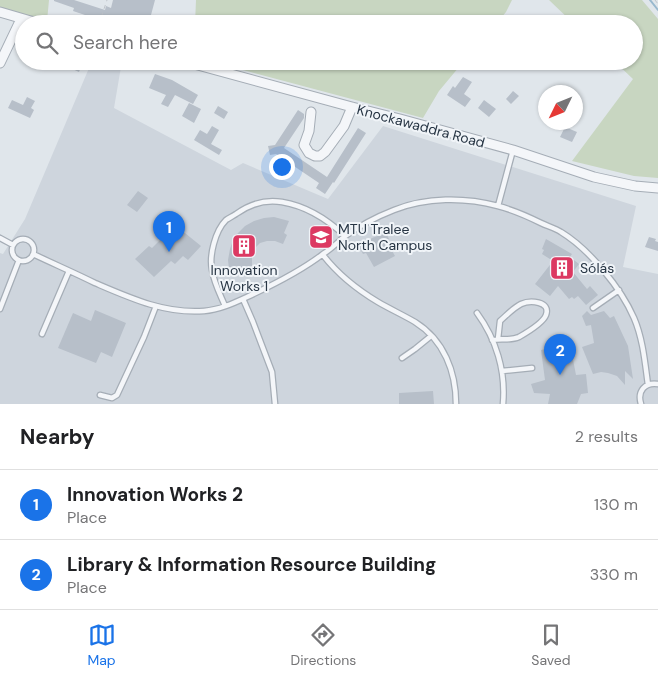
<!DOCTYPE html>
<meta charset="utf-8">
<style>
body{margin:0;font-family:"DM Sans",sans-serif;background:#f6f6f6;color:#202124}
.compass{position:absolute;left:538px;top:85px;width:45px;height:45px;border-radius:50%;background:#fff;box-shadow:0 1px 4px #0004;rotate:227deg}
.you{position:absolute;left:281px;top:166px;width:18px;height:18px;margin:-12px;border:4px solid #fff;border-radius:50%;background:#1a73e8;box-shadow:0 0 0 8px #1a73e833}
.badge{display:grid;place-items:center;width:32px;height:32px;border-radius:50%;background:#1a73e8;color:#fff;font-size:16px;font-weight:700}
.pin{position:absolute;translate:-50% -41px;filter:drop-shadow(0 1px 2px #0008)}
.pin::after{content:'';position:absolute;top:26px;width:18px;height:15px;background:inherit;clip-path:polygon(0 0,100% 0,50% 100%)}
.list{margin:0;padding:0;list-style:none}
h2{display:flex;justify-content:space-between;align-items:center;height:65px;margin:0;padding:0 20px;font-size:21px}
h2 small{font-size:16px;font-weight:400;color:#757577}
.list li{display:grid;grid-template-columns:32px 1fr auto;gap:15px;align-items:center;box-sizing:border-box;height:70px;padding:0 20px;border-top:1px solid #e0e0e0}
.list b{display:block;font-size:19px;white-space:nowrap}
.list p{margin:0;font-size:16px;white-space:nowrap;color:#757577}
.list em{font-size:16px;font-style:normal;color:#757577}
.icon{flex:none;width:28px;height:28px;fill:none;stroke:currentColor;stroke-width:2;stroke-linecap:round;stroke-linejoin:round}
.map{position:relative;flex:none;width:658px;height:404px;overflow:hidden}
.search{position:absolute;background:#fff;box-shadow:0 1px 4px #0004;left:15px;right:15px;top:15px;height:55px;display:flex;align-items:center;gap:12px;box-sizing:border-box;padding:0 18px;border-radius:28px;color:#757577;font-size:19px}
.sheet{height:205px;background:#fff}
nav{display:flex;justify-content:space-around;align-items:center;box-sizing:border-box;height:70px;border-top:1px solid #e0e0e0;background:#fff;font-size:14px;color:#757577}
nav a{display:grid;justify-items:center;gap:2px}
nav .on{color:#1a73e8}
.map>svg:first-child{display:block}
.built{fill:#ced5dd}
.green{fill:#c8d6c1}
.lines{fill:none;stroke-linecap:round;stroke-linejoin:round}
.stream{stroke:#98b8ce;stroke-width:2}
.building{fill:#b7bfc9}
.service-casing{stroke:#a5adb6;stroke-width:7}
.minor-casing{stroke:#a5adb6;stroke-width:11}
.path{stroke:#bfc4ca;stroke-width:1;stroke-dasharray:4 4;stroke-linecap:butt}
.service{stroke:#f4f6f9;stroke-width:4.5}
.minor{stroke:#f4f6f9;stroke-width:9}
.labels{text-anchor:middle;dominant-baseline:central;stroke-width:4;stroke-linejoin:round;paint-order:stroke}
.street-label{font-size:14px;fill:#273544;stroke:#f0f4f8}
.poi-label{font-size:14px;fill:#273544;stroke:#f0f4f8;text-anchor:start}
</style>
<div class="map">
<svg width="658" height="404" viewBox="0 0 658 404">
<rect width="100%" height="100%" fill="#e0e6eb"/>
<path class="built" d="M92,61H122L114,108L231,170L243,163L328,199L383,126L636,206L623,267L658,274V404H0V253L3,254L25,219Z"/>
<path class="green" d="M0,0H49L47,21L0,8Z
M196,0H512L506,12L496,24H195Z
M549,0H642L658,19V178L634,176L572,161L633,79L614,61H634V24H574Z
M209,61H464L439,91L423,118Z"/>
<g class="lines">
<path class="stream" d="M650,0L658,10"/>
</g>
<path class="building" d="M54,0H74L105,10L106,6L111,8L113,0H155L151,15L177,22V24H83L85,15L73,11L74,8L54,1Z
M55,61H83L79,72Z
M155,74L172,80L198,95L193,104L175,95L168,107L161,104L166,95L149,88Z
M463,77L472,82L464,94L471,99L465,107L447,95L453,86L455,88Z
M513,91L519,96L511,104L506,99Z
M27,97L35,101L31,108L34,110L30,118L8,108L12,100L23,105Z
M484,100L496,109L489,117L478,108Z
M189,103L201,109L194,123L182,116Z
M218,106L228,112L224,119L214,113Z
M298,110L304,114V118L284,148L327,177L358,128L366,133L334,183L333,182L325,194L316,188L319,183L276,154L270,155L268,146L275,145Z
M212,126L219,130L211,144L222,150L219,155L194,140L200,130L207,134Z
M565,127L577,132L572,142L560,137Z
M138,191L148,198L137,212L127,205Z
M274,217L289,221L284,233L287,235L283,244L275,241H267L260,243L255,248L252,254V269L237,272L236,268L229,269L228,260L230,249L233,240L238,233L245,226L254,221L264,218Z
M180,229L201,246L188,260L183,256L175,264L171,261L154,277L135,259L149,246L152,248L162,238L168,243Z
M386,233L389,239L386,240L395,256L374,267L366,253L363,254L359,247L372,238Z
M649,237L656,239L655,241L658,242V251L645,247Z
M546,239L572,254L570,257L579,264L573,272L587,289L590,286L598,295L586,305L578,296L574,299L572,297L569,299L558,286L550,296L535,284L553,261L542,254L544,250L542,249Z
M95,310L126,323L112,357L101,352L96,363L58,348L73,313L91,321Z
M587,311L591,315L604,311L610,318L614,316L628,346L633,379L625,371V385L617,376L608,373L601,372L593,374L582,347L594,343L591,325L586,326L582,316Z
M570,344L576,375L586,374L588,393L581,394L577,404H548L550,394L534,393L531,384L545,380L541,350Z
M433,391L434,404H399V393Z"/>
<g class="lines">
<defs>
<path id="service" d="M498,206L513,150
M0,238L13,245
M12 250a11 11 0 1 1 22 0a11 11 0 1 1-22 0Z
M33,254C54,264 75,273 95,283C130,298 165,314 204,311C219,310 234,303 247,297C273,285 301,271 323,254C331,249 337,243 344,237C359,226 376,217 394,210C426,197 465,197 498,206C513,210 527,216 541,223C547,226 555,228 561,232C589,249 621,288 634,318C643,339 645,363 648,385
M323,255C337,273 358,290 378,302C390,309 403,315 415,322C444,340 456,372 456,404
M243,299L253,322L272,372L275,404
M225,306C220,294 214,283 212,270C209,256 215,231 226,220C229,218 233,216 236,214C250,204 265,199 282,202C306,206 328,220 345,236
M593,308L619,290
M0,309L19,260
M477,313C496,339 506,371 503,404
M42,334L69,271
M492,340C501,338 510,341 519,337C526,333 543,323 546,315C551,301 530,300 521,304C513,308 507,315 500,321L498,339
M402,358L415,349L431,336
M502,371L532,368
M100,395L112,398L117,395L144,337L156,306
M641,404C637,391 645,382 658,384"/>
<path id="minor" d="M0,12L41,24
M183,61L352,107L400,119L513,150L594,177L635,186L658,188
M0,63L21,19
M311,112L309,131L304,145L309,153L315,156H320L325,152L344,126L352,107"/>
</defs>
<use href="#service" class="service-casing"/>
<use href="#minor" class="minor-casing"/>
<path class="path" d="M655,0L658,4
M99,24L107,0"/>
<use href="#service" class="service"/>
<use href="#minor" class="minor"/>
</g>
<defs>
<symbol id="university-square" viewBox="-11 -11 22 22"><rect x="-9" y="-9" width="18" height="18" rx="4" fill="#dc3962" stroke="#f0f4f8"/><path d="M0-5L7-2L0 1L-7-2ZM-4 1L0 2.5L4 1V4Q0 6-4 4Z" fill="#fff"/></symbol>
<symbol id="building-square" viewBox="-11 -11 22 22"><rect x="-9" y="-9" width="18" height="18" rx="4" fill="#dc3962" stroke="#f0f4f8"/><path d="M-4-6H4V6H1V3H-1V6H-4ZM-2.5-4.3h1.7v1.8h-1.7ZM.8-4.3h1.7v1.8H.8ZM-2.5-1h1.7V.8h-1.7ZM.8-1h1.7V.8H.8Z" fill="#fff"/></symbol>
</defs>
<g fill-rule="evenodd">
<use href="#university-square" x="307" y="223" width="28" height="28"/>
<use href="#building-square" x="230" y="232" width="28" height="28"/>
<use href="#building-square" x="548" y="254" width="28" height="28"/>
</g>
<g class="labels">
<g class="street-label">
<text transform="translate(421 126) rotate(15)">Knockawaddra Road</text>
</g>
<g class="poi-label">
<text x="338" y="229">MTU Tralee<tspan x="338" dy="16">North Campus</tspan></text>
<text x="580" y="268">Sólás</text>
<text x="244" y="270" text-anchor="middle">Innovation<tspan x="244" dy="16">Works 1</tspan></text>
</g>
</g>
</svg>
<svg class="compass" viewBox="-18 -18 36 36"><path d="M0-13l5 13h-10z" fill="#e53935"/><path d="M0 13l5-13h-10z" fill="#757577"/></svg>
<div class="you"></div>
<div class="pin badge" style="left:169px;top:252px">1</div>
<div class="pin badge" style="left:560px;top:375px">2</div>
<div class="search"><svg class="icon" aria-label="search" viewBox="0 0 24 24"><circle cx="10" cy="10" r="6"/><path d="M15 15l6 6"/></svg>Search here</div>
</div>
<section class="sheet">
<h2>Nearby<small>2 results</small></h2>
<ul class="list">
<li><span class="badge">1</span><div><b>Innovation Works 2</b><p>Place</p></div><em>130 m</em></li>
<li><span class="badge">2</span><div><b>Library &amp; Information Resource Building</b><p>Place</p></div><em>330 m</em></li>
</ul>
</section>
<nav>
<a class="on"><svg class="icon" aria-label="map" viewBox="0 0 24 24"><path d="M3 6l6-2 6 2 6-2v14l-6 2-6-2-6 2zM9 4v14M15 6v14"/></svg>Map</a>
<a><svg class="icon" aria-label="directions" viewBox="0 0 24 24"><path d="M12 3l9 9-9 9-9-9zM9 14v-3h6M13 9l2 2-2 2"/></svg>Directions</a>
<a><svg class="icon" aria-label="saved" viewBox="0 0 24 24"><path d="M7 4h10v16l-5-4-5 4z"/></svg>Saved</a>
</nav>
